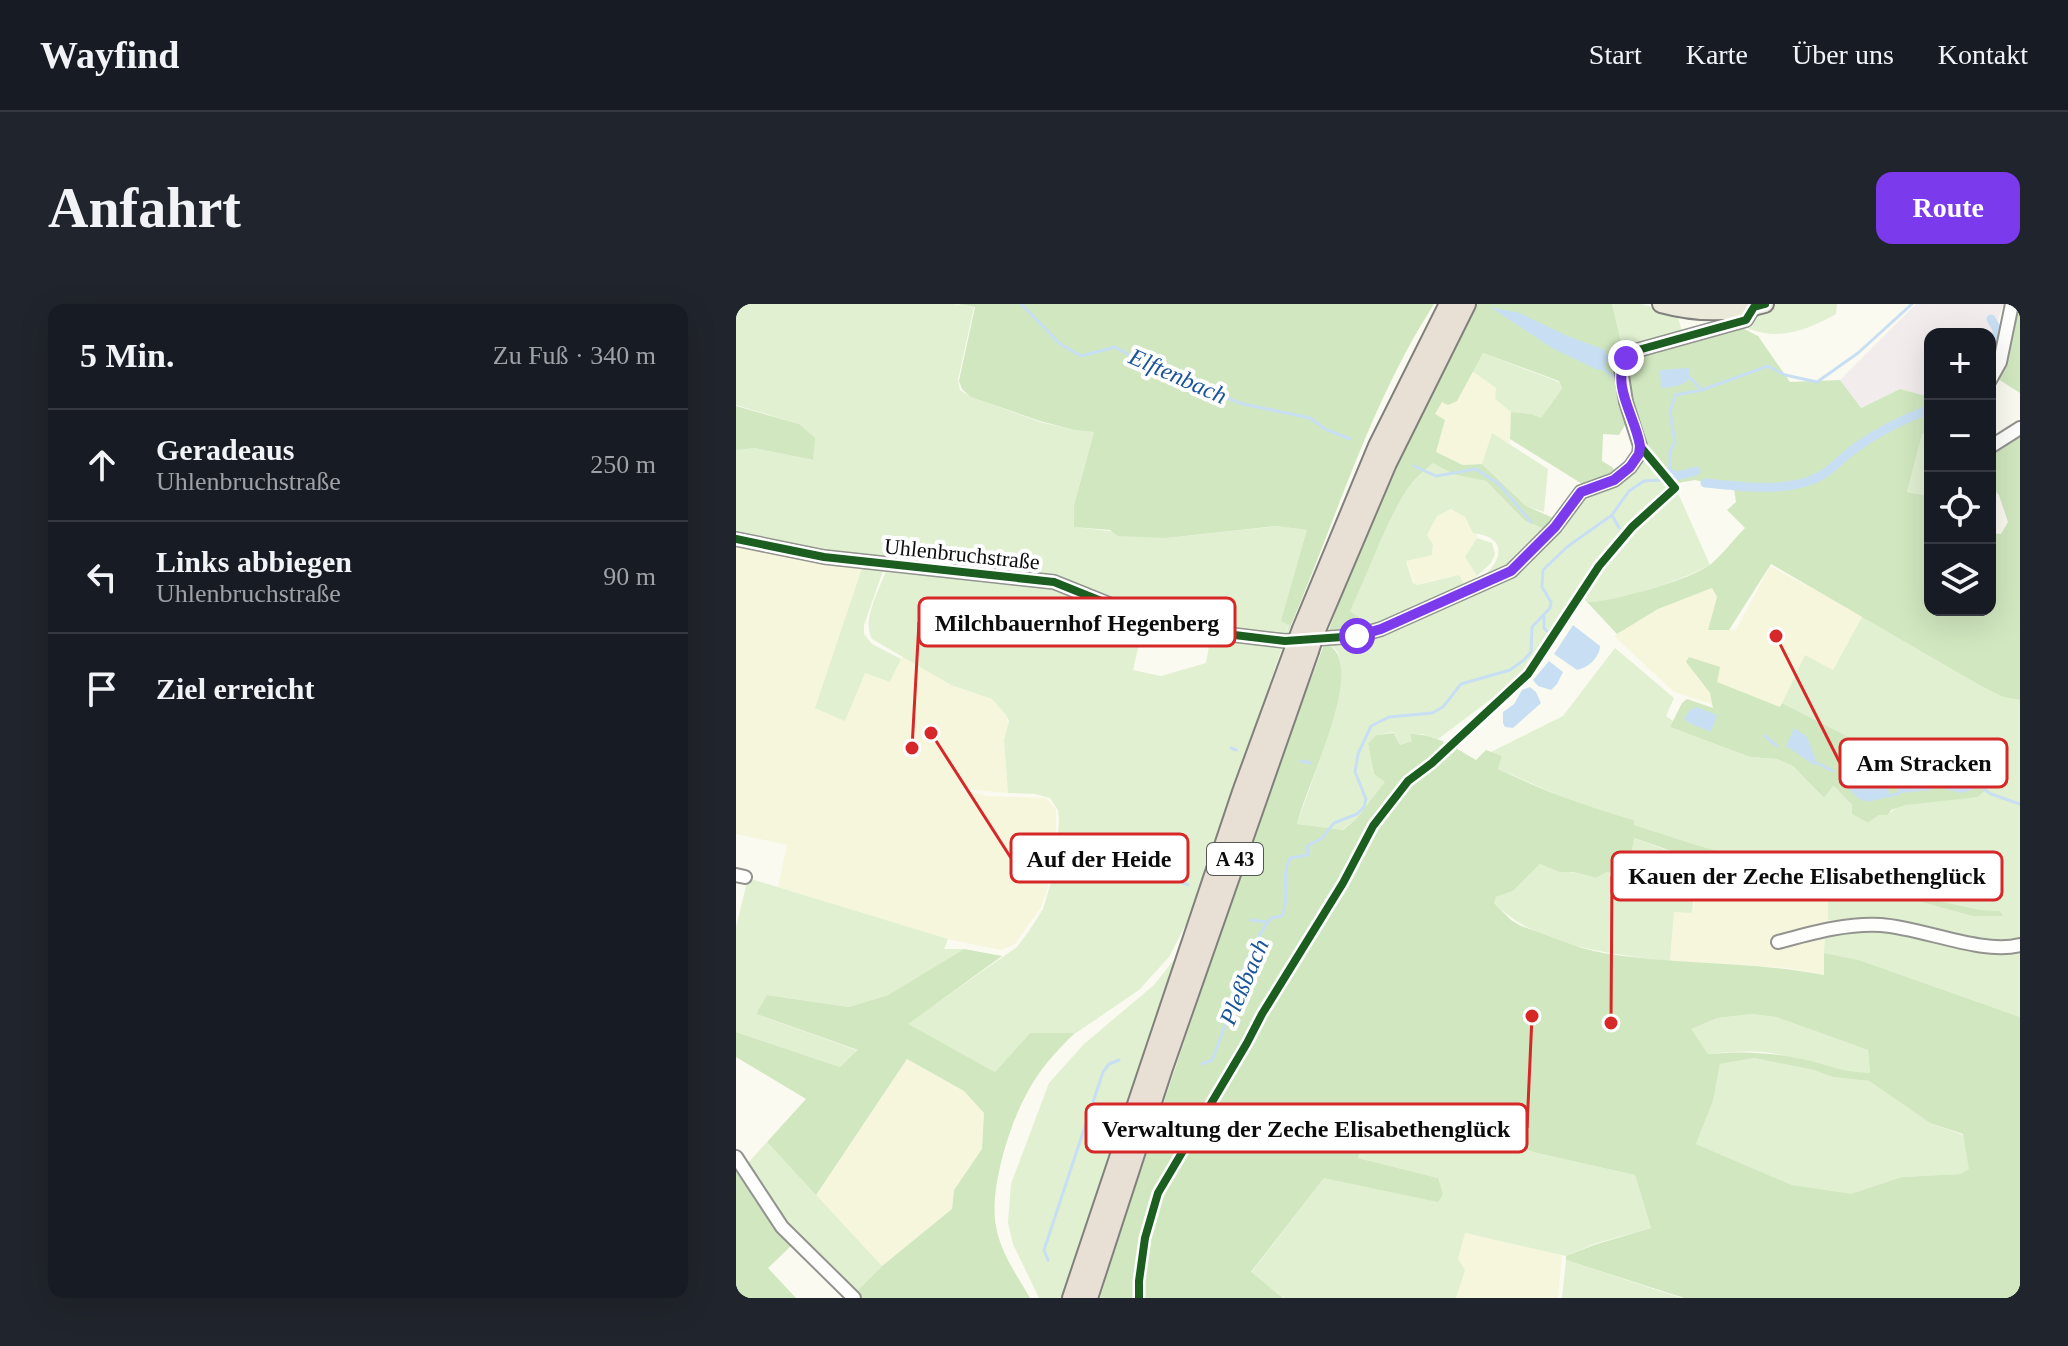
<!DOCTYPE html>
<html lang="de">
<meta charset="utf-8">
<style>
body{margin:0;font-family:"Times New Roman",serif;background:#20242c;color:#f1f3f6}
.controls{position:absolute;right:24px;top:24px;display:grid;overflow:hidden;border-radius:16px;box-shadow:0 8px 32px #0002}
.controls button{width:72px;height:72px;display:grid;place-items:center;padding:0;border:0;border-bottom:2px solid #363941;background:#171b24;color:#f1f3f6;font:40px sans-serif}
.stop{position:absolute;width:24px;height:24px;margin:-18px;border:6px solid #7c3aed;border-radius:50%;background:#fff}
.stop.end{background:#7c3aed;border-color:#fff;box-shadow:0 2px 8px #0008}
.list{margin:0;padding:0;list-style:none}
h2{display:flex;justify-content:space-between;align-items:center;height:104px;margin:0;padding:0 32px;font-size:34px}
h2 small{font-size:26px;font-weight:400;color:#9ea1a6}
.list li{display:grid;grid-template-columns:52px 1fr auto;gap:24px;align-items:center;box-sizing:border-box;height:112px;padding:0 32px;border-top:2px solid #363941}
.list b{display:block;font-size:30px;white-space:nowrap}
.list p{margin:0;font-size:26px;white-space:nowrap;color:#9ea1a6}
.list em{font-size:26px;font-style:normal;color:#9ea1a6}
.icon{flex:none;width:44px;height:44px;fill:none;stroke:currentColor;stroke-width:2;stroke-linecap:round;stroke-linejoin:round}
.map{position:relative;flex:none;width:1284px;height:994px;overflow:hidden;border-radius:16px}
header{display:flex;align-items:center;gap:48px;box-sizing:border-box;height:112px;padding:0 40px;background:#171b24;border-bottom:2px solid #363941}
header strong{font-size:38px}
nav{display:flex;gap:44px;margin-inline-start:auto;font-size:28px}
.intro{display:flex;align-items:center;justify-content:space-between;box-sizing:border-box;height:192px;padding:0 48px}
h1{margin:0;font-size:56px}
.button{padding:20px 36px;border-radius:16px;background:#7c3aed;color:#fff;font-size:28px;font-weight:700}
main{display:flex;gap:48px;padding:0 48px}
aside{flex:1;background:#171b24;border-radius:16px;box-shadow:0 8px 32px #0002}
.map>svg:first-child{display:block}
.industrial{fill:#f2eced}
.farmland{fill:#f6f6dd}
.green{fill:#e0f0d1}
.forest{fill:#d0e7bf;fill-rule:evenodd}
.water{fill:#c8dff3}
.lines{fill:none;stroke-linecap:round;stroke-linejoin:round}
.stream{stroke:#c8dff3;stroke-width:3}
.canal{stroke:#c8dff3;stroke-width:9}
.minor-casing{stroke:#93938f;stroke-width:16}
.major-casing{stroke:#80807c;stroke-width:20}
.highway-casing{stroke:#80807c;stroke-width:22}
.minor{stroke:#fefefd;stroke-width:12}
.major{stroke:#ebe9d9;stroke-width:16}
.highway{stroke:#e9e0d5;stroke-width:18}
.highway-bridge-casing{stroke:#80807c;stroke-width:22;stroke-linecap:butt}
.highway-bridge{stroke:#e9e0d5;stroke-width:18}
.cycleway-casing{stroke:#fff;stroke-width:13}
.cycleway{stroke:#1b5e20;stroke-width:8}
.route{stroke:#7c3aed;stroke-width:10}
.labels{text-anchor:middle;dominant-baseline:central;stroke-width:8;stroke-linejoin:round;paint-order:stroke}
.shield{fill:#fff;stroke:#555;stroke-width:2}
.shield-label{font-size:20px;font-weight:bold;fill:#0c0c0c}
.street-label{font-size:22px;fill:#0c0c0c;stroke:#fff}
.water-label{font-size:24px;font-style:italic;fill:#1a5499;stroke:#fff}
.leader{fill:none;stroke:#d62828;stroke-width:3}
.callout-dot{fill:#d62828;stroke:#fff;stroke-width:3}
.callout{fill:#fff;stroke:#d62828;stroke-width:3}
.callout-label{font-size:24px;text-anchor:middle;font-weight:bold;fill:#0c0c0c}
</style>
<header>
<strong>Wayfind</strong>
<nav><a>Start</a><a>Karte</a><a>Über uns</a><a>Kontakt</a></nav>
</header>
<div class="intro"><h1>Anfahrt</h1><a class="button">Route</a></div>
<main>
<aside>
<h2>5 Min.<small>Zu Fuß · 340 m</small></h2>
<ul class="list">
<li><svg class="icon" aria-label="ahead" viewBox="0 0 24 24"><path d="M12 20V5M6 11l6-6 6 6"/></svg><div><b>Geradeaus</b><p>Uhlenbruchstraße</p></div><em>250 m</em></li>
<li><svg class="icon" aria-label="left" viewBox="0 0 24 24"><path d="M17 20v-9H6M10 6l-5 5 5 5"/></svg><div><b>Links abbiegen</b><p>Uhlenbruchstraße</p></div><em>90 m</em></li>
<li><svg class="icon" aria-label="arrive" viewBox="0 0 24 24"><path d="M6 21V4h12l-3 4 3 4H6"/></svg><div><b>Ziel erreicht</b></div></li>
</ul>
</aside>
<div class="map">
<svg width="1284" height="994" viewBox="0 0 1284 994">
<rect width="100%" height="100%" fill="#fafaf0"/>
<path class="industrial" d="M1180,0H1271L1266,3L1254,45V30H1194V93L1164,85L1124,104L1104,76Z"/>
<path class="farmland" d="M736,67L760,84L759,95L775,108L774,140L756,130L746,160L727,161L700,148L709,116L699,111L706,97L712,101L721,97Z
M716,205L729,213L737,228L741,229V234L729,253L741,272L729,281L722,271L679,281L670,256L696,251L697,240L691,231L695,221L701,212Z
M0,237L128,258L80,405L129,368L154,378L167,351L215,381L256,395L270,411L273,423L268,436L272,489L219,484L252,492L310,494L320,505V548L310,589L305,603L279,640L265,646L211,635L42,583L51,541L0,530Z
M1034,262L1127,311L1097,366L1069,352L1044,403L960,372L974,389L978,398L976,404L975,400L938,388L878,332L922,305L976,284L981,293L972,326H1000Z
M989,564L1044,571L1047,581L1053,582L1059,579L1064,569L1101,576L1103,582L1092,594V616L1114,620L1089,625L1088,671L1051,664L934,657L938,608L956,609L965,567L985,571Z
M171,755L228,787L248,809L246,846L218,886L216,905L146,962L80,891Z
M728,929L826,951L822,994H720L722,955Z"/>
<path class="green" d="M0,0H217L238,3L222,76L224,86L236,93L304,118L338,126L358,128L338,201L339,223L432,234L542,222L571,226L550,333L491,327L382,301L337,280L107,253L0,232V146L18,144L76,156L63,120L0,101Z
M876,0H905L941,10L947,31L888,48Z
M1041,0H1101L1100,10C1072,26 1039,39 1008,22L1025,6Z
M747,49L823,78L826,86L805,114L795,110L775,108L759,95L760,84L736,67Z
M1194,125V196L1187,191L1171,188L1186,129Z
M756,129L812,165L808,208L790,202L746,160Z
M907,149L933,183L931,189L894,221L860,260L827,315L791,368L702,435L686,430H675L676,437L664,441L658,428L640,431L632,441L638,470L650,478L621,514L606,526L561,520C571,488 620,372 600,346C597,343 593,341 590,339H597L772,271L841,198Z
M697,158L720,171L750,177L789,217L813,227L783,258L743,275C767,258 773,233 737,229L729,213L715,205L701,212L691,231L697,240L696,251L670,257L677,279L681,281L723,271L729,281L723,286L620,330L623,313L614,307C631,269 646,229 667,192C674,179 687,168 697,158Z
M942,189L974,261C948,275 880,300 851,298L847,294C870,254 901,213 942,189Z
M741,234L756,239L759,250L755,259L741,272L729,253Z
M128,258L149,261L128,321V330L136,340L165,355L154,378L129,369L109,417L79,404Z
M152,262L307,278L418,316L414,338L404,336L397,366L425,372L470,359L475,330L547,341L450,620L433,653L403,686L340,729H294L259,768L171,720L281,643L293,627L307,605L320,562L323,515L322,506L314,494L299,490L272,489L268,436L273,417L270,411L256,395L215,381L136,335C125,315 145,283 152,262Z
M1127,311L1247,383L1267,393L1284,396V639L1274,642L1147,620L1092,616V594L1103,582L1113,578L1236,612H1266L1264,607L1245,606L1179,592L1134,578C1110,553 1034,557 1000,551C966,545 932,531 898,521V516L850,503L762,465L766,452L755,448L827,412L879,344L938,394L930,412L937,417L934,423L1014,453L1041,455L1057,462L1088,494L1097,482L1100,484L1116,501V510L1132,519L1143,511H1152C1163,495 1221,495 1242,493L1251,485L1253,472L1268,465L1269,454L1225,448L1146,450L1046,399L1069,351L1097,366Z
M897,534L967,559L958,590L956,609L938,608L934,657C875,650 802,643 758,599L760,593L777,587L804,560C823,566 841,569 860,574L871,568L882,571C894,561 897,549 897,534Z
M12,574L212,635L208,645H228L152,691L113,703L32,691L20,710L123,747L104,763L0,728V623Z
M1125,623L1284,644V713L1123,656L1088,649L1089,629Z
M441,652L325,994H303L277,940L272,919L275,880L313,779L348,740L418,681Z
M1016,710L1040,713L1132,746L1134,770C1100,767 1069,754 1035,749C1014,746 993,748 972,750L954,725L983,714Z
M1018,754L1079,766L1098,773L1133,777L1194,819L1227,831L1234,865L1224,870L1166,873L1116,893L1056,881L960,840L977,797L984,760Z
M655,801L801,849L899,871L915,924L858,940L830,952L729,929L722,955L729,966L720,994H548L515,969L588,874H702L622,854L631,824Z
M31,838L146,962L118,990L50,921L10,861Z
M830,956L945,994H826Z"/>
<path class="forest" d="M221,0H698C632,103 598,222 550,333L553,321L545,317L571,226L541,222L431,234L382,232L374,226L338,223V201L358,128L338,126L304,117L235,93L226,85L223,77L239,3Z
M741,0H876L888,49L892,116L883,131L867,130L866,157L876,163L882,171L848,181L774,135L775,108L795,110L805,114L826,85L823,77L747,49L721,97L712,101L706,98L699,110L709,116L700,148L727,161L746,160L790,202L822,216L813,227L789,217L750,177L720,171L697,159C686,168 674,179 667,192C646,228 632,269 614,307L623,313L620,330L592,329C632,215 686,107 741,0Z
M1279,8L1284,9V89L1259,73Z
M1004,23L1022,32L1054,78L1104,76L1125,104L1164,85L1194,93V125L1186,130L1171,188L1187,191L1194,196V306H1254V229L1265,230L1272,218L1263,191L1254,182V147L1284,128V396L1267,393L1247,383L1035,260L993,326H972L981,293L976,284L922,305L881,330L851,298C874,299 957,275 975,260C987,250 998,235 1009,224L991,206L1000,198L998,185L959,176L936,180L909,143L888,72L896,52Z
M0,102L63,120L79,134L77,156L18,144L0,146Z
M589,338C594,342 599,345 602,351C618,388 571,480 561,520L607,526L621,514L649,478L638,470L632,440L640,431L658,429L664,441L676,437L674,430C699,429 719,444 740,456L750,446L766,452L762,465C806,486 851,503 898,516V521C932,531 966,545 1001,551C1034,557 1110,553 1134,578L1179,592L1245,606L1264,607L1267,612H1236L1113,578L1105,583L1101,576L1064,569L1059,579L1054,582L1047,581L1043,571L990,564L985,571C978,571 973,567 965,567L967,558L898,534C896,549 894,560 882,571L871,568L860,574L837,568H824L804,560L777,587L760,593L758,599L775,616L785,622C812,631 839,644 867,649C940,661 1015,657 1088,671V649L1123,656L1284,713V994H948L830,956V952L858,941L915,924L899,871L801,849L655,801L631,824L622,854L702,874L707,890L702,898L588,874L515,968L547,994H364L379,943L535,480ZM1016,710L1040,713L1132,746L1134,769C1110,769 1089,760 1066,755C1034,748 1005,747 972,750L955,725L982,714ZM1018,754L1078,766L1097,773L1133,777L1194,819L1227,830L1233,865L1224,870L1166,873L1115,890L1056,881L960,840L977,797L984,760Z
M953,353L984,363L981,378L1044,403L1046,399L1146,450L1225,448L1269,454L1268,465L1253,472L1251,485L1242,493L1170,501L1155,506L1152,511H1143L1132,519L1116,510V501L1100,484L1097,482L1088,494L1057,462L1041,455L1014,453L934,423L946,399L951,395L977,404L974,389L950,358Z
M228,645L266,652L172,720L259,768L294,729H339C320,747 302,767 290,791C273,822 253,887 260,922C264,948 281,971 294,994H122L118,990L146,962L216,905L218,886L246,845L248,809L228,787L171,755L80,891L31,838L70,795L0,753V728L104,763L122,746L20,710L31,691L113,703L152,691Z
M0,857L57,940L32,964L60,994H0Z"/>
<path class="water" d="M754,3L784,9L829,31L869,46L872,54L868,65L862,66L816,44Z
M953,64L954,74C946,84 935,82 925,85L924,66Z
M837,321L864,342C864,353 852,364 841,366L818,350Z
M813,357L827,368L821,380L815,386L802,382L797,376Z
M794,383L800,388L805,399L777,424L769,423L767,419V408L778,400L786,386Z
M960,403L981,411L975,428L951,418L948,414L954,406Z
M1058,424L1071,433L1081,459L1078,461L1050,442Z
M1210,462L1233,471L1245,483L1226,489L1209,485L1205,474L1206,466Z
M1108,466L1131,480L1152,484L1153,492C1124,502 1125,498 1105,476L1104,473Z
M1158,472L1185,474L1200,481L1196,486L1163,489Z"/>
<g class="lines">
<path class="stream" d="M285,0L324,40L345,52L379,43L425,69L507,100L574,114L589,125L614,135
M868,65L876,72
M954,74L965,85
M678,162L700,172L740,165L763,180L795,218
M876,211L883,224
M808,313V324L813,329
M1029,432L1041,442
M495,444L500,446
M565,457L575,459
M1081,459L1097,467
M1245,483L1255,490L1284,500
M1153,492L1163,489
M380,562L419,567L452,581
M515,616L530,618
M466,760L476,756C496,710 503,655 535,614L546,612C555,591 544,573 554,554L572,551L571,542L586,534L598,519L621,510L628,503L630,495L619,468L622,450L635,422L653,413L696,409L707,403L725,380L774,366L788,356L795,348L796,323L814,304L815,298L806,283L807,266L831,243L876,211L893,187L908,177L926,176L934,169V147L939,138L934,109L939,91L966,86L1032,62L1049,71L1081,78L1122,49L1176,0
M312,956L308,946L367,768L373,760L383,756"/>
<path class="canal" d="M1254,46L1262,27L1255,15
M934,169L941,172L960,167
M969,179C1004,182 1039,188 1073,177C1092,171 1103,156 1118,145C1141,128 1167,115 1194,105"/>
<defs>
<path id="minor" d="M1254,76L1264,58L1276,0
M1254,143L1284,124
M0,235L88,253L318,278L385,305L437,320L490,330L549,337L621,332L645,325L775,267L819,223L845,188L878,176L894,163L903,150L904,142L890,98L885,65L895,48L1010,16L1018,3
M0,571L9,573
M1042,638C1076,629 1110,619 1145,621C1187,624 1246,651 1284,641
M0,853L46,923L118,994"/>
<path id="major" d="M925,0C958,9 995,10 1029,0"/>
<path id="highway" d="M566,325L642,142L713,0
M580,326L651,159L730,0
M336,994L506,488L558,346
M352,994L427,764L573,347"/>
</defs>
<use href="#minor" class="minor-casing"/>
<use href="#major" class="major-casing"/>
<use href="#highway" class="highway-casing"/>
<use href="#minor" class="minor"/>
<use href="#major" class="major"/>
<use href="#highway" class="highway"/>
<defs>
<path id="highway-bridge" d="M558,346L566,325
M573,347L580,326"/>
</defs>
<use href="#highway-bridge" class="highway-bridge-casing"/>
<use href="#highway-bridge" class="highway-bridge"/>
<defs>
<path id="cycleway" d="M0,235L88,253L318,278L385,305L437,320L490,330L549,337L621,332L645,325L775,267L819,223L845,188L878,176L894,163L903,150L904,142C900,113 870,75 895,48L1010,16L1018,3L1029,0
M403,994V977L409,934L422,889L511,739L526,710L607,579L637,522L672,477L696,459L792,370L863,262L896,223L939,184L904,142"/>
</defs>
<use href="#cycleway" class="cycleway-casing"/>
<use href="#cycleway" class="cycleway"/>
</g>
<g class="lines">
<path class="route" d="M621,332L645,325L775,267L819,223L845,188L878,176L894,163L903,150L904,142C900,114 875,82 890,54"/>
</g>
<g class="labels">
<rect class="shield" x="471" y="539" width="56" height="32" rx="6"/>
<g class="shield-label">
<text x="499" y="555">A 43</text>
</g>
<g class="street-label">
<text transform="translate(226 250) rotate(6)">Uhlenbruchstraße</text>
</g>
<g class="water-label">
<text transform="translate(442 72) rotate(24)">Elftenbach</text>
<text transform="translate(508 678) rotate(-67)">Pleßbach</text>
</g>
</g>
<path class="leader" d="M176 444L183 318M1040 332L1104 459M195 429L275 554M875 719L876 572M796 712L791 824"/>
<g class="callout-dot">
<circle cx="176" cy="444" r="8"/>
<circle cx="1040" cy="332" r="8"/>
<circle cx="195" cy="429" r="8"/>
<circle cx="875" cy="719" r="8"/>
<circle cx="796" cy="712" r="8"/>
</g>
<g class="callout">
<rect x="183" y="294" width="316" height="48" rx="8"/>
<rect x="1104" y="435" width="167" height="48" rx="8"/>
<rect x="275" y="530" width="177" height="48" rx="8"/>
<rect x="876" y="548" width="390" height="48" rx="8"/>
<rect x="350" y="800" width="441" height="48" rx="8"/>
</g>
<g class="callout-label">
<text x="341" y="327">Milchbauernhof Hegenberg</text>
<text x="1188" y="467">Am Stracken</text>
<text x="363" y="563">Auf der Heide</text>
<text x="1071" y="580">Kauen der Zeche Elisabethenglück</text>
<text x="570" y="833">Verwaltung der Zeche Elisabethenglück</text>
</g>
</svg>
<div class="controls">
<button>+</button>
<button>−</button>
<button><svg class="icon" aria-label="locate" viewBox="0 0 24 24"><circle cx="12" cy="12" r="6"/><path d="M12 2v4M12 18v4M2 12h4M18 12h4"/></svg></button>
<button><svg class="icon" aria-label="layers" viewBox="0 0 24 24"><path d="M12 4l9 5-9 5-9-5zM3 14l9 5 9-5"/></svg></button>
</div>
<div class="stop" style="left:621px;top:332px"></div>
<div class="stop end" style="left:890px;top:54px"></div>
</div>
</main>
